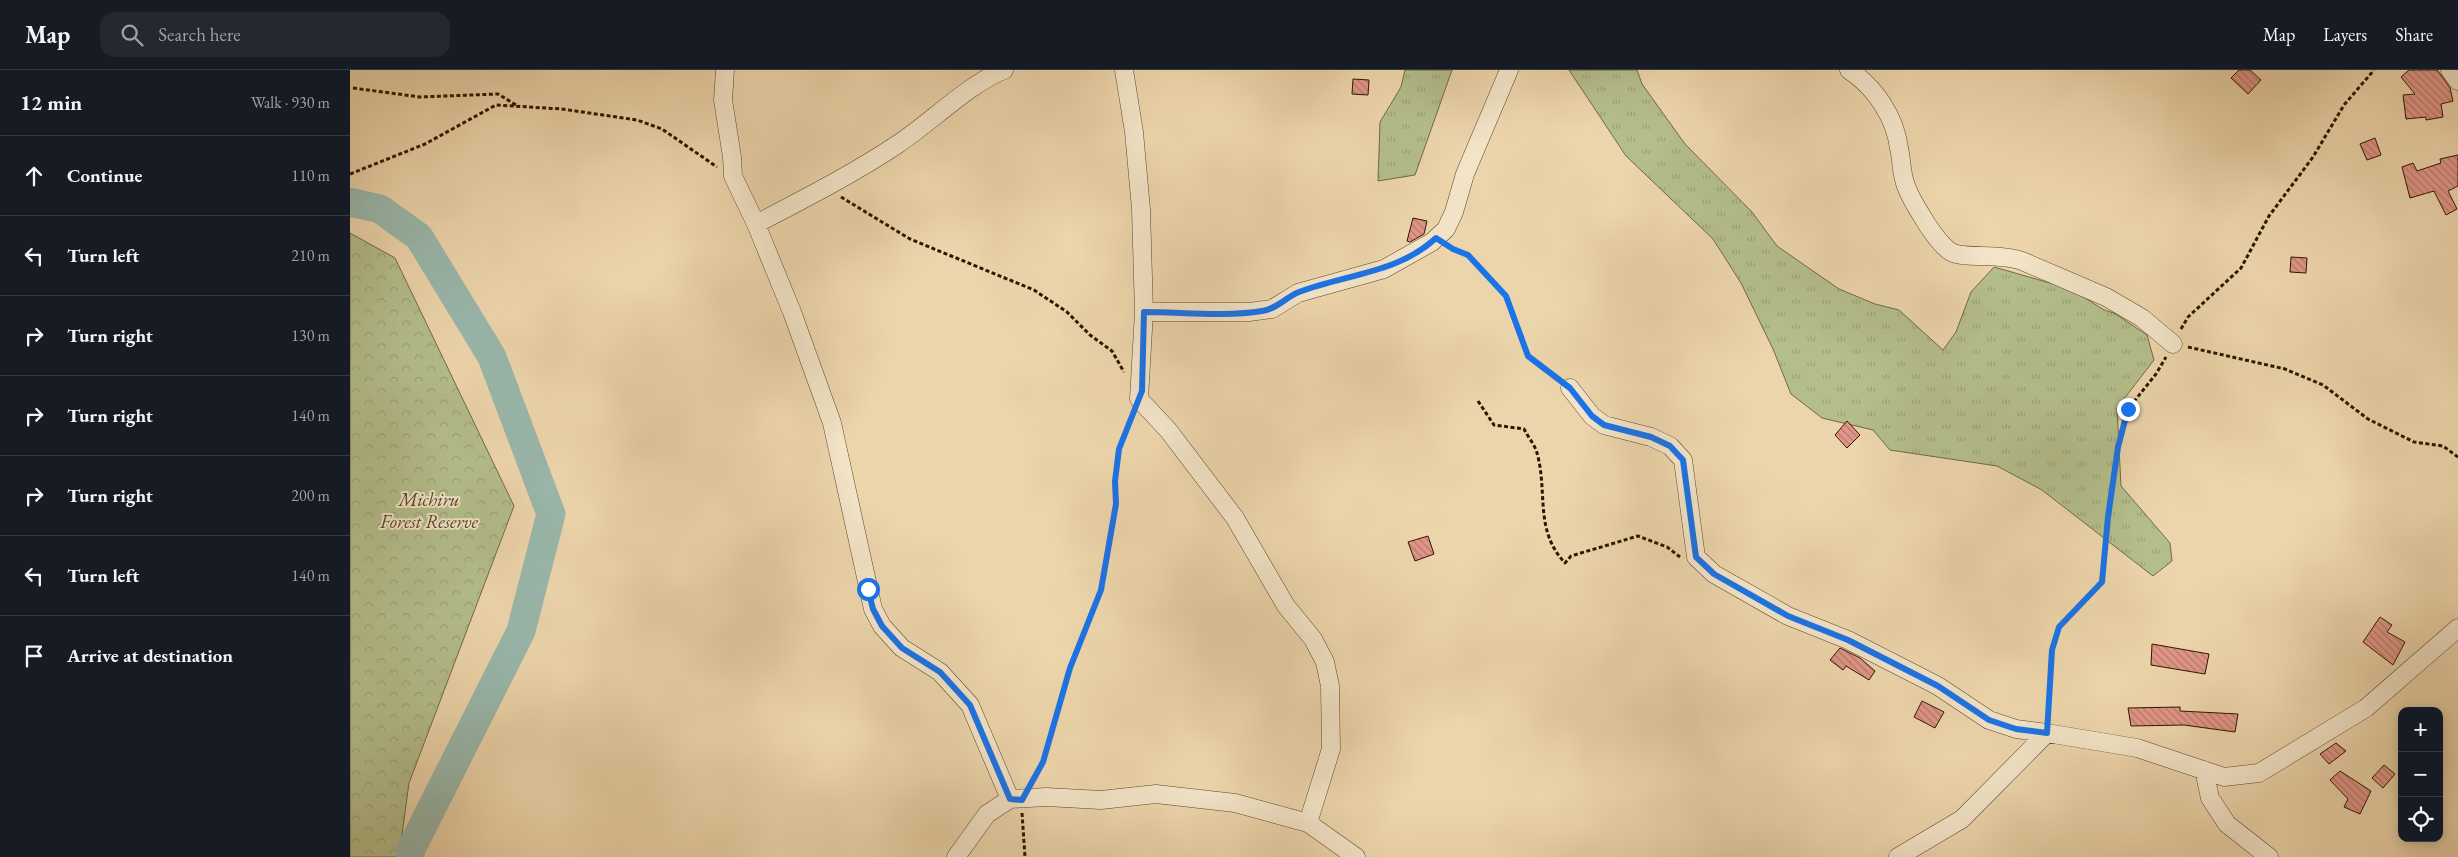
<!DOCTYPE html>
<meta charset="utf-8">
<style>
body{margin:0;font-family:"EB Garamond",serif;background:#242831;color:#f1f3f6}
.controls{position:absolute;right:15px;bottom:15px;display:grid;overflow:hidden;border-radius:10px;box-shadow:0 2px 12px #0003}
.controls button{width:45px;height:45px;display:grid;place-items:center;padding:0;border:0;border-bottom:1px solid #363941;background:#171b24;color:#f1f3f6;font:25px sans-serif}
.stop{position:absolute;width:15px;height:15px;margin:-11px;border:4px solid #1a73e8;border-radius:50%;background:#fff}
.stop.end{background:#1a73e8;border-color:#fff;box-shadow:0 1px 5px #0008}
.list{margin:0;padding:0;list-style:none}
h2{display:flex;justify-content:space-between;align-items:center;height:65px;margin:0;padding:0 20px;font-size:21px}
h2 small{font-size:16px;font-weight:400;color:#9ea1a6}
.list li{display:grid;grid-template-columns:32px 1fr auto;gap:15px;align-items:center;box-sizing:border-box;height:80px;padding:0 20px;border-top:1px solid #363941}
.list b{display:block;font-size:19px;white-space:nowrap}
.list em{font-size:16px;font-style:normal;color:#9ea1a6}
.icon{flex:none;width:28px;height:28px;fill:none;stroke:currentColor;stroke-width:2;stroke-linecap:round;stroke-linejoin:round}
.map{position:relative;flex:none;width:2108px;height:787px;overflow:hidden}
header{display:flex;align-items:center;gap:30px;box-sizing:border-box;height:70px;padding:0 25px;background:#171b24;border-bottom:1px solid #363941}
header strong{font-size:24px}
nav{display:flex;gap:28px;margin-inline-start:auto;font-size:18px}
.search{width:350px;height:45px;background:#242831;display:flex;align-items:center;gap:12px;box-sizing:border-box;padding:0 18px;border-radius:15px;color:#9ea1a6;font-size:19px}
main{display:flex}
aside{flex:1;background:#171b24}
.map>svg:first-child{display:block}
.grass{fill:url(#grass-tufts);stroke:#706a46}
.forest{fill:url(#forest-crowns);stroke:#706a46}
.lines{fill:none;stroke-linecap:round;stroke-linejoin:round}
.river{stroke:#99b8ac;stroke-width:29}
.building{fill:url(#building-back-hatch);stroke:#2d1600}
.minor-casing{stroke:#5d462b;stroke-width:19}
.path{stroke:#2d1600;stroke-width:3;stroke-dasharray:4 2.5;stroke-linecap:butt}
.minor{stroke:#f3e4c8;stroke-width:18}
.route{stroke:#1a73e8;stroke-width:6}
.labels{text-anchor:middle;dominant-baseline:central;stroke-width:4;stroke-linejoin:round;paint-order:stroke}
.park-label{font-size:19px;font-style:italic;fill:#56482a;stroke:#f3e4c8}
</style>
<header>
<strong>Map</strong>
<div class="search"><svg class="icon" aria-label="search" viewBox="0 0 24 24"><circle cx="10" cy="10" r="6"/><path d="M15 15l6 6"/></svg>Search here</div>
<nav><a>Map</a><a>Layers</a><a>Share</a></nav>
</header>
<main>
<aside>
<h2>12 min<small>Walk · 930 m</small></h2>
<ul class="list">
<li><svg class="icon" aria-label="ahead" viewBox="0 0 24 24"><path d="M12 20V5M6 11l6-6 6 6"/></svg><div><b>Continue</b></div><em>110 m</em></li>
<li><svg class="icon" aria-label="left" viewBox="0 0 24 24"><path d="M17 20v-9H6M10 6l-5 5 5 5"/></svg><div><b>Turn left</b></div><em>210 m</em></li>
<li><svg class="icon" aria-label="right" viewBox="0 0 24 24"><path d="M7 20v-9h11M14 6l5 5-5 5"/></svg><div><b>Turn right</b></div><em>130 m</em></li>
<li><svg class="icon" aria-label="right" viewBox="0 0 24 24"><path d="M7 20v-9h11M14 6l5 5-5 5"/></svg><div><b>Turn right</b></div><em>140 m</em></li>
<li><svg class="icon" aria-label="right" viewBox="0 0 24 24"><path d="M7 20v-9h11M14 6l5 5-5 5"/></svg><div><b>Turn right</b></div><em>200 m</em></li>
<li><svg class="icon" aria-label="left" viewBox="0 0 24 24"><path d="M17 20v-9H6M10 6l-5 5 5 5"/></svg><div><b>Turn left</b></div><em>140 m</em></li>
<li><svg class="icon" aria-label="arrive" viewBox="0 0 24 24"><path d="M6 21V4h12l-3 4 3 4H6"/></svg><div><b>Arrive at destination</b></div></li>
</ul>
</aside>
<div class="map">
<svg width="2108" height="787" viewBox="0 0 2108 787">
<defs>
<pattern id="grass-tufts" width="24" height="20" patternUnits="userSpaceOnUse" patternTransform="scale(1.25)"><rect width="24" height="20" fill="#b4be8c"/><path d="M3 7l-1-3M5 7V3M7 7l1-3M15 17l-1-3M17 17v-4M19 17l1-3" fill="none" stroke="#9ba377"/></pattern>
<pattern id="forest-crowns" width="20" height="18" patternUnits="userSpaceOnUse" patternTransform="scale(1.25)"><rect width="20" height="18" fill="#b4be8c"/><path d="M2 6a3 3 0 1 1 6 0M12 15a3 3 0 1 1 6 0" fill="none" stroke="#9ba377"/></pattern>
<pattern id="building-back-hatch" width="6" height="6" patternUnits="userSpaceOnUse" patternTransform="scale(1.25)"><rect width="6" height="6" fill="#e19688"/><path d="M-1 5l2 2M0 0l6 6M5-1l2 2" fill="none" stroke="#b7796d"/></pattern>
</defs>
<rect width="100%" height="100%" fill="#edd5ab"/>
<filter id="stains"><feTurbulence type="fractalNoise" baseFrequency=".004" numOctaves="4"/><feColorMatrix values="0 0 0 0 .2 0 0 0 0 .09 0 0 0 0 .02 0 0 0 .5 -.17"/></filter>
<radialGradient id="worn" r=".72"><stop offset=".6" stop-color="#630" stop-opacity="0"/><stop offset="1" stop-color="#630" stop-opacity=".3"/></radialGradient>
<path class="grass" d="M1055,0H1102L1065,105L1028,111L1030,52L1051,17Z
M1219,0H1287L1292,14L1335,74L1402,142L1427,176L1489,219L1525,234L1549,240L1593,280L1606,262L1621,222L1644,197L1721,219L1754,240L1764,243L1797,265L1804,290L1767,338L1771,416L1820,473L1822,491L1803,506L1692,420L1647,396L1540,380L1523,360L1472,348L1441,324L1423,279L1391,213L1363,169L1276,86Z"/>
<path class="forest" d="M0,163L45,188L164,436L59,713L49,787H0Z"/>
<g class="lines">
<path class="river" d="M0,132L30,139L69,167L142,287L201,444L171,561L60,781V787"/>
</g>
<path class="building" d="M1889,0H1900L1911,10L1898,24L1881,8Z
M2059,0H2087L2091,5L2100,18L2103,31L2091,34L2093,47L2076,50V47L2056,49L2053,25L2065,24L2051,7Z
M1003,9L1019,10L1018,25L1002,24Z
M2025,68L2031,85L2017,90L2010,74Z
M2108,85V116L2098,121L2107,139L2096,145L2084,121L2060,128L2052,97L2063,93L2067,101L2091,93L2090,89Z
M1063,148L1077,151L1074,164L1060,172L1057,171Z
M1941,187L1957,188L1956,203L1940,202Z
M1497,351L1510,365L1497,378L1485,365Z
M1078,466L1084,484L1065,491L1058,472Z
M2030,547L2042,555L2037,562L2055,572L2043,595L2013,572Z
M1802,574L1859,584L1855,604L1801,595Z
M1490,578L1510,588L1525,601L1519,610L1496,596L1493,600L1480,590Z
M1572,631L1594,642L1585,658L1564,647Z
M1830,637V641L1888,644L1885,662L1834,655L1781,656L1778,638Z
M1986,673L1996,681L1979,694L1970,684Z
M2034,695L2045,704L2033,718L2022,708Z
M1990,701L2021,721L2010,744L1994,737L1998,729L1980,710Z"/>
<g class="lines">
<defs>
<path id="minor" d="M375,0L373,30L382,87L383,106L406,154L442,242L482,353L523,539L532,556L552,578L590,602L620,635L660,729
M774,0L784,62L791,139L794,242L789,329L818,360L885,448L936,536L963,569L975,592L980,616L981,679L958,753
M1499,0C1525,17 1545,47 1549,78C1552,91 1551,103 1556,116C1561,130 1570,143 1578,156C1584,164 1591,176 1601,182C1613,189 1651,183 1672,191L1756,227L1792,248L1823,274
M2100,0L2108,11
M406,154C454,129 503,104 548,74C581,52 620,13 654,0
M794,242H899L922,239L948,223L1034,199L1082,172L1096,159L1104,142L1115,104L1159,0
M1220,318L1242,346L1254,355L1301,367L1320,376L1333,390L1346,487L1364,504L1438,546L1498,570L1588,616L1639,650L1666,659L1697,663
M1854,700L1860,728L1877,754L1919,787
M606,787L637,744L660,729L696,727L751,730L806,724L885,733L958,753L1006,787
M1548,787L1612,749L1697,663L1787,678L1874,707L1909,703L2016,638L2108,558"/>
</defs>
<use href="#minor" class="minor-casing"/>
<path class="path" d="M3,18L70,27L148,24L166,35
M0,104L75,74L146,35L212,39L287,50L312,59L367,97
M491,127L560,169L684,220L717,242L740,265L762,281L774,302
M1098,177L1118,185L1156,226L1178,287L1207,309
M1831,259L1838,247L1891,198L1919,146L1963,87L1994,35L2024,0
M1838,277L1935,299L1973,315L2018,349L2064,372L2093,376L2108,387
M1128,331L1144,355L1174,359C1178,367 1185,375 1187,383C1198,422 1184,460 1215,493L1221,486L1288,466L1317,477L1330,487
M1698,647L1702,580L1709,557L1752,512L1758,447L1768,377L1778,339L1806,304L1816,287
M682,712L693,692L720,598L751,520L766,434L765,411L769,379L782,345
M672,743L675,787"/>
<use href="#minor" class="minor"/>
</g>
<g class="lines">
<path class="route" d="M518,519L523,539L532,556L552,578L590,602L620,635L660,729L672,730L693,692L720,598L751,520L766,434L765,411L769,379L792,321L794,242C832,242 875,247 912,241C927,239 936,227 949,222C995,204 1047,204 1086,168L1103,179L1118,185L1156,226L1178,286L1220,318L1242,346L1254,355L1301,367L1320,376L1333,390L1346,487L1364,504L1438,546L1498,570L1588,616L1639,650L1666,659L1697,663L1702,580L1709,557L1752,512L1758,447L1768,377L1778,339"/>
</g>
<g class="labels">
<g class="park-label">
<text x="79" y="429">Michiru<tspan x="79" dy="22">Forest Reserve</tspan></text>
</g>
</g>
<rect width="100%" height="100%" filter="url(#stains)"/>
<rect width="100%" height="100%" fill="url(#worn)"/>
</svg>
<div class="controls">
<button>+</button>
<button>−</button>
<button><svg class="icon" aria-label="locate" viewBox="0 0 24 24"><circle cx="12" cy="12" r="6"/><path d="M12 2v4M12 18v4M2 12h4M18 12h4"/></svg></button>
</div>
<div class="stop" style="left:518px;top:519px"></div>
<div class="stop end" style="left:1778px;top:339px"></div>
</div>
</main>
